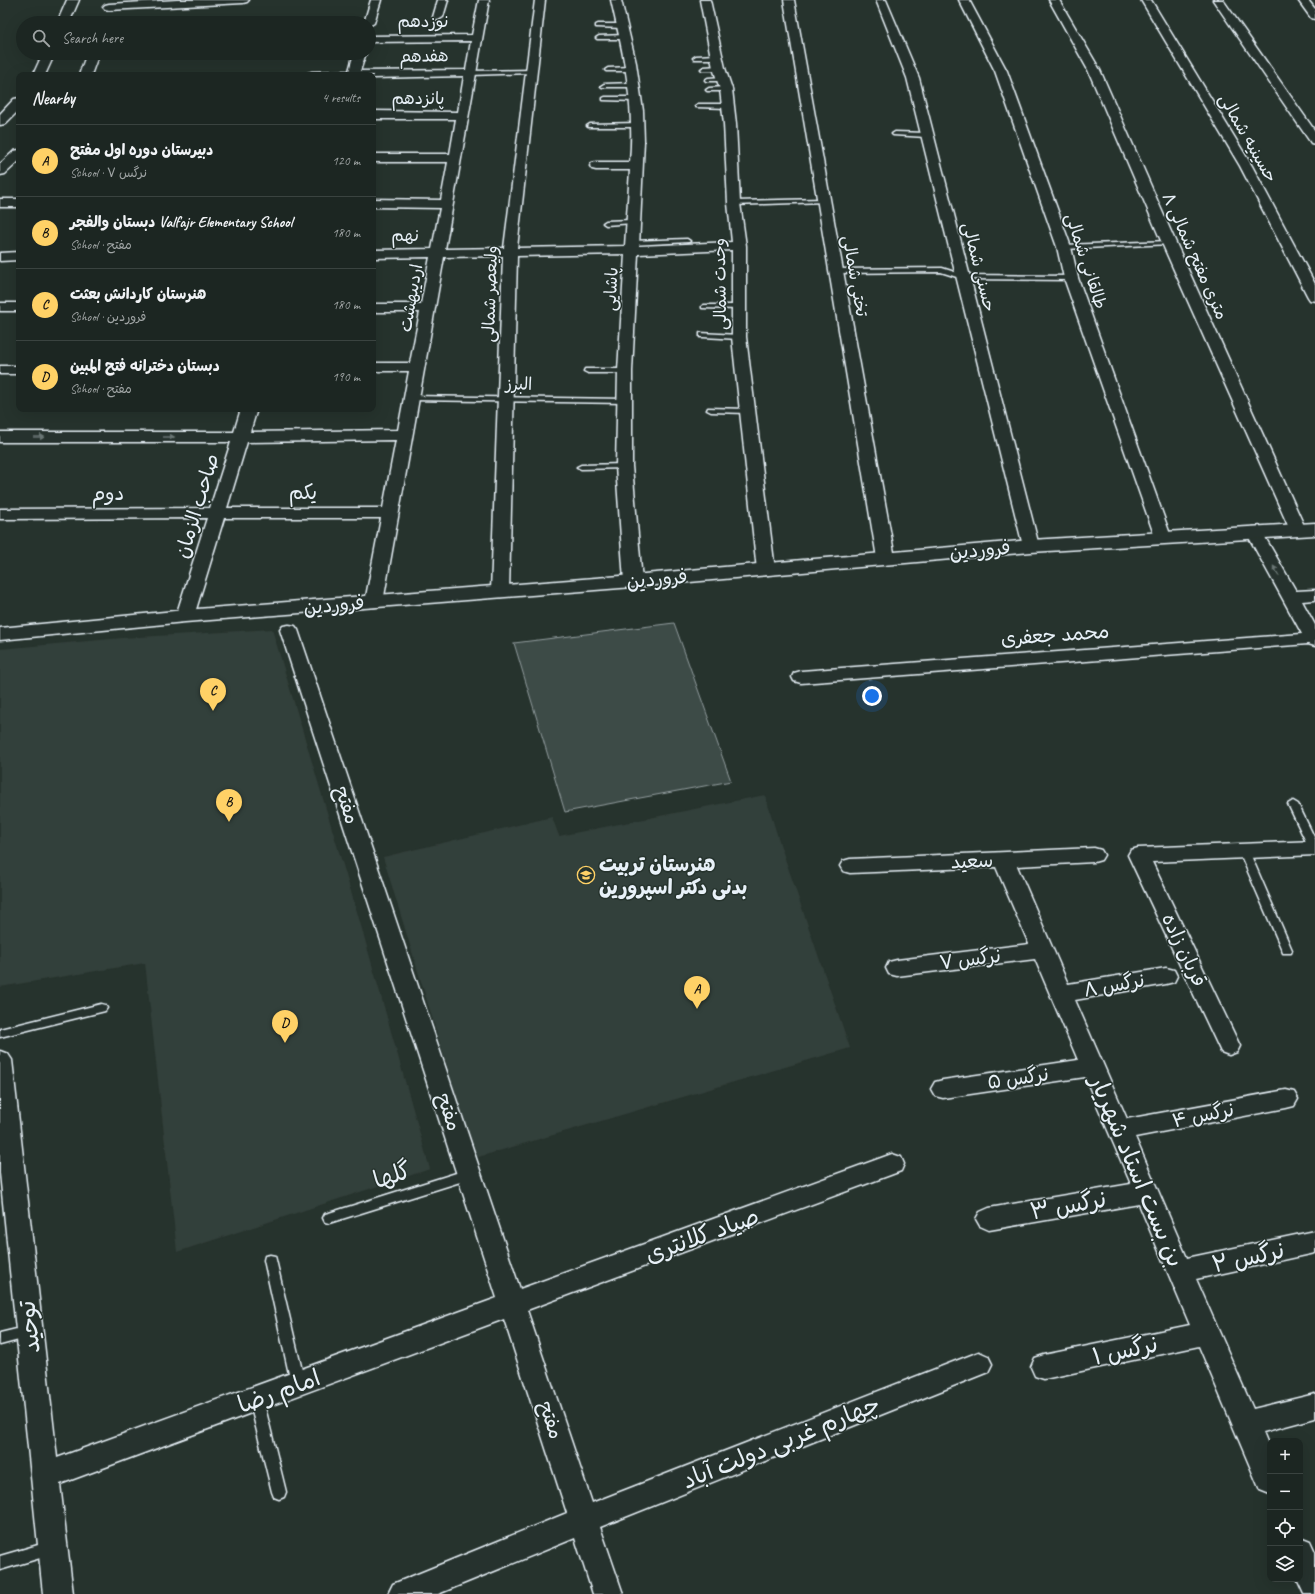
<!DOCTYPE html>
<meta charset="utf-8">
<style>
body{margin:0;font-family:Caveat,"Playpen Sans Arabic",sans-serif;background:#29322f;color:#f1f3f6}
.controls{position:absolute;right:12px;bottom:12px;display:grid;overflow:hidden;border-radius:8px;box-shadow:0 4px 16px #0002}
.controls button{width:36px;height:36px;display:grid;place-items:center;padding:0;border:0;border-bottom:1px solid #3a4340;background:#1c2622;color:#f1f3f6;font:20px sans-serif}
.you{position:absolute;left:872px;top:696px;width:14px;height:14px;margin:-10px;border:3px solid #fff;border-radius:50%;background:#1a73e8;box-shadow:0 0 0 6px #1a73e833}
.badge{display:grid;place-items:center;width:26px;height:26px;border-radius:50%;background:#ffd166;color:#111;font-size:13px;font-weight:700}
.pin{position:absolute;translate:-50% -33px;filter:drop-shadow(0 1px 2px #0008)}
.pin::after{content:'';position:absolute;top:21px;width:14px;height:12px;background:inherit;clip-path:polygon(0 0,100% 0,50% 100%)}
.list{margin:0;padding:0;list-style:none}
h2{display:flex;justify-content:space-between;align-items:center;height:52px;margin:0;padding:0 16px;font-size:17px}
h2 small{font-size:13px;font-weight:400;color:#a0a5a5}
.list li{display:grid;grid-template-columns:26px 1fr auto;gap:12px;align-items:center;box-sizing:border-box;height:72px;padding:0 16px;border-top:1px solid #3a4340}
.list b{display:block;font-size:15px;white-space:nowrap}
.list p{margin:0;font-size:13px;white-space:nowrap;color:#a0a5a5}
.list em{font-size:13px;font-style:normal;color:#a0a5a5}
.icon{flex:none;width:22px;height:22px;fill:none;stroke:currentColor;stroke-width:2;stroke-linecap:round;stroke-linejoin:round}
.map{position:relative;flex:none;width:1315px;height:1594px;overflow:hidden}
.search{position:absolute;background:#1c2622;box-shadow:0 4px 16px #0002;left:16px;top:16px;width:360px;height:44px;display:flex;align-items:center;gap:10px;box-sizing:border-box;padding:0 14px;border-radius:22px;color:#a0a5a5;font-size:15px}
.panel{position:absolute;background:#1c2622;box-shadow:0 4px 16px #0002;left:16px;top:72px;width:360px;height:340px;border-radius:8px}
.map>svg:first-child{display:block}
.built{fill:#333f3a}
.green{fill:#3e4b47;stroke:#939ea0}
.lines{fill:none;stroke-linecap:round;stroke-linejoin:round}
.service-casing{stroke:#e8f1f8;stroke-width:3}
.minor-casing{stroke:#e8f1f8;stroke-width:3}
.tertiary-casing{stroke:#e8f1f8;stroke-width:3}
.service{fill:#26332d;fill-rule:evenodd}
.minor{fill:#26332d;fill-rule:evenodd}
.tertiary{fill:#26332d;fill-rule:evenodd}
.oneway{fill:#6a7674}
.labels{text-anchor:middle;dominant-baseline:central;stroke-width:3;stroke-linejoin:round;paint-order:stroke}
.far-street-label{font-size:17px;fill:#e8f1f8;stroke:#26332d}
.street-label{font-size:20px;fill:#e8f1f8;stroke:#26332d}
.poi-label{font-size:20px;font-weight:bold;fill:#e8f1f8;stroke:#26332d;text-anchor:start}
.near-street-label{font-size:24px;fill:#e8f1f8;stroke:#26332d}
</style>
<div class="map">
<svg width="1315" height="1594" viewBox="0 0 1315 1594">
<rect width="100%" height="100%" fill="#26332d"/>
<filter id="ink" filterUnits="userSpaceOnUse"><feTurbulence type="fractalNoise" baseFrequency=".025" numOctaves="2"/><feDisplacementMap in="SourceGraphic" scale="8" xChannelSelector="R" yChannelSelector="G"/><feConvolveMatrix kernelMatrix="1 2 1 2 8 2 1 2 1" color-interpolation-filters="sRGB"/></filter>
<g filter="url(#ink)">
<path class="built" d="M272,629L358,915L430,1169L177,1252L145,963L0,987V649L122,638Z
M765,795L780,844L850,1048L475,1158L383,857L552,817L559,836Z"/>
<path class="green" d="M674,623L731,781L565,812L514,643Z"/>
<g class="lines">
<defs>
<path id="service" d="M598,24H622L625,26L622,28L596,27V25Z
M599,36L625,35L628,37L625,39H597L596,38Z
M696,56L717,55L720,57L717,59H694L693,58Z
M704,67L719,66L722,68L719,70H702L701,69Z
M608,68L631,67L634,69L631,71H606L605,70Z
M533,70V72L531,73L471,75L468,73L471,71Z
M708,78L723,77L726,79L723,81H706L705,80Z
M604,84L634,83L637,85L634,87H602L601,86Z
M709,88L726,87L729,89L726,91H707L706,90Z
M605,97H635L638,99L635,101L603,100V98Z
M698,104H727L730,106L727,108L696,107L695,106Z
M590,124L638,123L641,125L638,127H588L587,126Z
M895,132L926,133L929,135L926,137L893,135L892,134Z
M824,199L827,201L826,202L734,205L731,203L734,201Z
M631,220L633,221V223L606,225L603,223L606,221Z
M687,239L690,241L689,242L632,245L629,243L632,241Z
M1169,241L1171,242V244L1064,249L1061,247L1064,245Z
M942,268L964,275L1071,276L1074,278L1071,280L963,279L941,272L836,273L833,271L836,269Z
M704,305H739L743,307L739,309L702,308V306Z
M700,333L739,335L743,337L739,339L703,337H700Z
M585,369H625L629,371L625,373H588L584,371Z
M408,396L626,399L630,401L626,403L411,400H408Z
M708,408L747,409L751,411L747,413L711,412L707,410Z
M624,464H627V468L581,469L577,467L581,465Z
M1293,801L1298,804L1315,839V851H1310L1309,848L1288,804Z
M1244,847L1248,848L1249,851L1292,950L1291,953H1283L1282,950L1239,851L1240,848Z
M101,1004L105,1005L107,1008L105,1011L0,1037V1029Z
M469,1169L473,1170L475,1174L473,1178L329,1223L325,1222L323,1218L325,1214L329,1213Z
M270,1255L275,1256L276,1260L305,1383L303,1387L298,1389L293,1387L291,1383L264,1260L265,1256Z
M29,1326L34,1328L36,1332L34,1336L0,1345V1333Z
M256,1393L261,1395L263,1399L286,1492L284,1497L279,1499L274,1497L272,1492L249,1399L251,1395Z
M52,1541L57,1543L59,1548L57,1553L0,1570V1556Z"/>
<path id="minor" d="M371,0H381L374,23L369,26V23H364Z
M438,0H448L443,17L438,20L433,17Z
M479,0H489L445,249L504,248L535,0H545L517,248L625,246L630,170H596L592,169L590,166L592,163L596,162H630C635,104 624,56 611,0H621L636,63L643,111L644,141L639,246L732,242L728,203L724,124L720,89L713,68L700,0H710L725,68L732,89L736,124L740,203L746,246V337L775,570L772,574L766,575L760,574L757,570L732,337V250L638,254L632,371V466L642,581L639,585L633,586L627,585L624,581L616,466L618,371L625,254L517,256L509,592L506,596L500,597L494,596L491,592L503,256L444,257L383,602L380,606L374,607L368,606L365,602L381,518H224L194,616L191,620L185,621L179,620L176,616L207,518L0,519V509L210,508L231,442H0V432H234L241,409H257L250,432L398,430L409,371H373V363H410L420,312H373V304H421L430,257L373,258V250L432,249L440,208L373,207V199L441,200L448,162H373V154H450L456,119H373V111L458,112L464,76L373,78V75H306L308,73L312,72L349,71L354,53H366L360,71L466,70L471,41L369,42V36L472,35ZM396,440L383,508H227L247,442Z
M784,0H794L895,558L892,562L886,563L880,562L877,558Z
M876,0H886L919,78L1039,546L1037,550L1031,551L1025,550L1023,546L907,78Z
M959,0H969L1007,71L1071,247L1078,278L1171,537L1169,541L1163,542L1157,541L1155,537L1064,278L1057,247L995,71Z
M1049,0H1059L1100,70L1176,243L1306,530L1304,534L1298,535L1292,534L1290,530L1162,243L1088,70Z
M1141,0H1151L1252,166L1315,284V301L1310,300L1308,297L1240,166Z
M1213,0H1223L1315,131V144L1311,143Z
M1298,0H1308L1315,9V19L1311,18Z
M0,199H19V207H0Z
M19,252V260L0,261V253Z
M0,303H19V311H0Z
M0,366H19V374H0Z
M1254,527L1260,528L1262,532L1296,591L1315,590V600L1302,601L1315,625V646L1308,644L801,683L794,681L792,677L794,673L801,671L1302,634L1246,532L1248,528Z
M289,625L295,626L298,630L520,1289L892,1154L901,1157L904,1164L901,1171L527,1310L592,1503L979,1352L988,1356L992,1364L988,1372L600,1527L623,1594H593L575,1538L438,1594H388L393,1584L567,1513L504,1319L60,1484L73,1594H43L0,1173V1051L8,1054L12,1060L57,1458L497,1298L280,630L283,626Z
M1315,841V855L1152,862L1240,1046L1237,1052L1229,1055L1221,1052L1128,855L1131,850L1138,848Z
M1094,848L1101,850L1104,855L1101,860L1094,862L1017,866L1068,984L1166,968L1174,970L1177,976L1174,982L1166,984L1075,1000L1127,1119L1286,1090L1294,1092L1298,1099L1294,1106L1286,1108L1135,1137L1187,1258L1315,1231V1253L1196,1279L1253,1409L1315,1394V1418L1263,1432L1270,1449V1494L1260,1490L1199,1346L1044,1379L1035,1376L1031,1367L1035,1358L1044,1355L1190,1325L1139,1204L989,1230L980,1226L976,1219L980,1212L989,1208L1131,1184L1085,1077L943,1098L935,1096L931,1089L935,1082L943,1080L1078,1060L1035,959L897,976L889,974L886,968L889,962L897,960L1029,944L996,867L850,873L843,871L840,866L843,861L850,859Z
M1300,1537L1310,1541L1315,1552V1594H1304L1297,1579H1300Z"/>
<path id="tertiary" d="M67,0H79L69,23H57Z
M177,0H249L247,2L243,3L109,10L105,9L103,7L105,5L109,4Z
M43,53H55L45,75H33Z
M87,53H99L91,75H79Z
M19,98V110L5,124L0,125V114L14,99Z
M19,150V161L5,174L0,175V164L14,151Z
M1315,523V535L1031,552L633,587L185,622L0,640V628L185,610L633,575L1031,540Z"/>
</defs>
<use href="#service" class="service-casing"/>
<use href="#minor" class="minor-casing"/>
<use href="#tertiary" class="tertiary-casing"/>
<use href="#service" class="service"/>
<use href="#minor" class="minor"/>
<use href="#tertiary" class="tertiary"/>
</g>
<defs><path id="oneway-solid" d="M-6-.8H1V-3.2L6.5 0L1 3.2V.8H-6Z"/></defs>
<g class="oneway">
<use href="#oneway-solid" transform="translate(39 437)"/>
<use href="#oneway-solid" transform="translate(169 437)"/>
<use href="#oneway-solid" transform="translate(1276 571) rotate(-119)"/>
</g>
</g>
<defs>
<symbol id="school-ring" viewBox="-11 -11 22 22"><circle r="9.5" fill="#26332d" stroke="#ffd166" stroke-width="1.5"/><path d="M0-5L7-2L0 1L-7-2ZM-4 1L0 2.5L4 1V4Q0 6-4 4Z" fill="#ffd166"/></symbol>
</defs>
<g fill-rule="evenodd">
<use href="#school-ring" x="576" y="865" width="20" height="20"/>
</g>
<g class="labels">
<g class="far-street-label">
<text x="423" y="21">نوزدهم</text>
<text transform="translate(424 56) rotate(-1)">هفدهم</text>
<text x="418" y="98">پانزدهم</text>
<text transform="translate(1248 138) rotate(60)">حسینیه شمالی</text>
<text x="405" y="235">نهم</text>
<text transform="translate(1195 256) rotate(66)">۸ متری مفتح شمالی</text>
<text transform="translate(1086 261) rotate(72)">طالقانی شمالی</text>
<text transform="translate(979 267) rotate(76)">حسنی شمالی</text>
<text transform="translate(855 276) rotate(80)">تختی شمالی</text>
<text transform="translate(720 284) rotate(-91)">وحدت شمالی</text>
<text transform="translate(611 289) rotate(-87)">پاشایی</text>
<text transform="translate(490 294) rotate(-88)">ولیعصر شمالی</text>
<text transform="translate(411 298) rotate(-80)">اردیبهشت</text>
<text transform="translate(519 384) rotate(1)">البرز</text>
</g>
<g class="street-label">
<text x="303" y="492">یکم</text>
<text x="108" y="493">دوم</text>
<text transform="translate(197 506) rotate(-73)">صاحب الزمان</text>
<text transform="translate(980 550) rotate(-5)">فروردین</text>
<text transform="translate(657 579) rotate(-5)">فروردین</text>
<text transform="translate(334 605) rotate(-5)">فروردین</text>
<text transform="translate(1055 635) rotate(-4)">محمد جعفری</text>
<text transform="translate(347 805) rotate(72)">مفتح</text>
<text transform="translate(972 861) rotate(-2)">سعید</text>
<text transform="translate(1184 950) rotate(65)">قربان زاده</text>
<text transform="translate(970 959) rotate(-7)">نرگس ۷</text>
<text transform="translate(1114 985) rotate(-10)">نرگس ۸</text>
<text transform="translate(1018 1078) rotate(-8)">نرگس ۵</text>
<text transform="translate(449 1112) rotate(72)">مفتح</text>
<text transform="translate(1203 1115) rotate(-11)">نرگس ۴</text>
<text transform="translate(551 1420) rotate(72)">مفتح</text>
</g>
<g class="poi-label">
<text x="599" y="864">هنرستان تربیت<tspan x="599" dy="23">بدنی دکتر اسپرورین</tspan></text>
</g>
<g class="near-street-label">
<text transform="translate(1137 1171) rotate(67)">بن بست استاد شهریار</text>
<text transform="translate(392 1175) rotate(-18)">گلها</text>
<text transform="translate(1068 1205) rotate(-10)">نرگس ۳</text>
<text transform="translate(702 1235) rotate(-20)">صیاد کلانتری</text>
<text transform="translate(1248 1257) rotate(-12)">نرگس ۲</text>
<text transform="translate(29 1327) rotate(-96)">توحید</text>
<text transform="translate(1125 1350) rotate(-12)">نرگس ۱</text>
<text transform="translate(279 1391) rotate(-20)">امام رضا</text>
<text transform="translate(781 1442) rotate(-22)">چهارم غربی دولت آباد</text>
</g>
</g>
</svg>
<div class="controls">
<button>+</button>
<button>−</button>
<button><svg class="icon" aria-label="locate" viewBox="0 0 24 24"><circle cx="12" cy="12" r="6"/><path d="M12 2v4M12 18v4M2 12h4M18 12h4"/></svg></button>
<button><svg class="icon" aria-label="layers" viewBox="0 0 24 24"><path d="M12 4l9 5-9 5-9-5zM3 14l9 5 9-5"/></svg></button>
</div>
<div class="you"></div>
<div class="pin badge" style="left:697px;top:1009px">A</div>
<div class="pin badge" style="left:229px;top:822px">B</div>
<div class="pin badge" style="left:213px;top:711px">C</div>
<div class="pin badge" style="left:285px;top:1043px">D</div>
<div class="search"><svg class="icon" aria-label="search" viewBox="0 0 24 24"><circle cx="10" cy="10" r="6"/><path d="M15 15l6 6"/></svg>Search here</div>
<section class="panel">
<h2>Nearby<small>4 results</small></h2>
<ul class="list">
<li><span class="badge">A</span><div><b>دبیرستان دوره اول مفتح</b><p>School · نرگس ۷</p></div><em>120 m</em></li>
<li><span class="badge">B</span><div><b>دبستان والفجر Valfajr Elementary School</b><p>School · مفتح</p></div><em>180 m</em></li>
<li><span class="badge">C</span><div><b>هنرستان کاردانش بعثت</b><p>School · فروردین</p></div><em>180 m</em></li>
<li><span class="badge">D</span><div><b>دبستان دخترانه فتح المبین</b><p>School · مفتح</p></div><em>190 m</em></li>
</ul>
</section>
</div>
